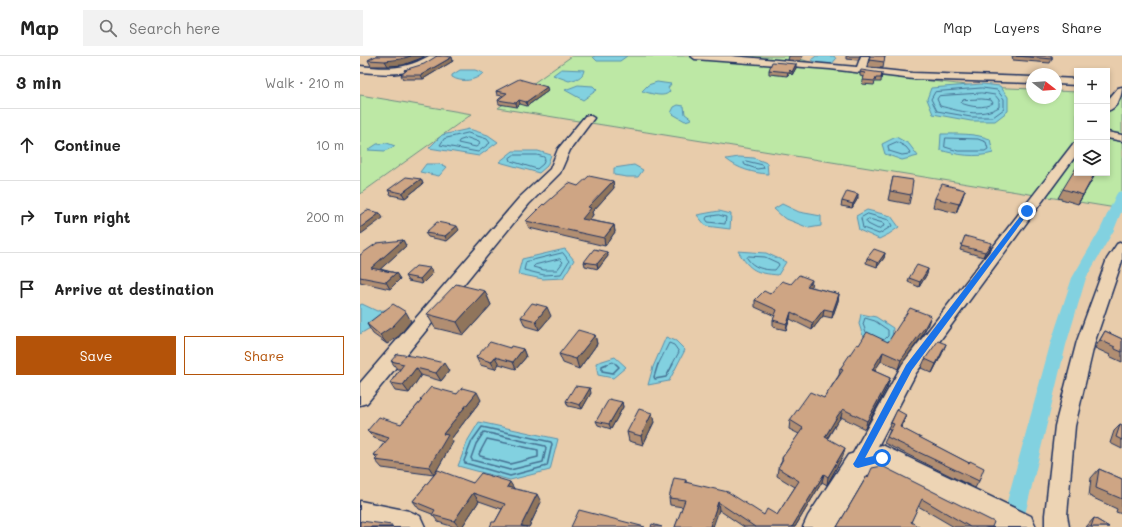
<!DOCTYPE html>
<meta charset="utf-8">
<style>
body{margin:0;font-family:Mali,sans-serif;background:#f2f2f2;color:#222}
.controls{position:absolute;right:12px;top:12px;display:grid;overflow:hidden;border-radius:0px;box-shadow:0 2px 6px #0003}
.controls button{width:36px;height:36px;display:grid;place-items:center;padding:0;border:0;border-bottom:1px solid #e0e0e0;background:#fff;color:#222;font:20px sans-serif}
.compass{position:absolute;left:666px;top:12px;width:36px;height:36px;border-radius:50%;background:#fff;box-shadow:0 2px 6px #0003;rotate:107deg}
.stop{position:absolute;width:12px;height:12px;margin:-9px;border:3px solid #1a73e8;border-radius:50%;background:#fff}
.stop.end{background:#1a73e8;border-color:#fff;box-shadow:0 1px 4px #0008}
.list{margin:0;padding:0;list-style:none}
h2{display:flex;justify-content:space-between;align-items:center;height:52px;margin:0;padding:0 16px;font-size:17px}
h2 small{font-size:13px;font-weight:400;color:#767676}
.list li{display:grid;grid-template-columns:26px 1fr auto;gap:12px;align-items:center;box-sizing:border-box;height:72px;padding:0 16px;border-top:1px solid #e0e0e0}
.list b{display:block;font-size:15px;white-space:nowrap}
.list em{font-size:13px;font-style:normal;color:#767676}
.actions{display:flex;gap:8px;padding:12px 16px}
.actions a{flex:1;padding:9px 0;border:1px solid #b45309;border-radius:0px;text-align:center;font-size:14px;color:#b45309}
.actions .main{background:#b45309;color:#fff}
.icon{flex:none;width:22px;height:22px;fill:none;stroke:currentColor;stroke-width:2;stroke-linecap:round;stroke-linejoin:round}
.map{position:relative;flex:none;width:762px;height:471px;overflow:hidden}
header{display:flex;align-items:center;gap:24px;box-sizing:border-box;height:56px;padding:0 20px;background:#fff;border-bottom:1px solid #e0e0e0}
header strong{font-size:19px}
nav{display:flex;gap:22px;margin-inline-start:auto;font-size:14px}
.search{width:280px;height:36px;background:#f2f2f2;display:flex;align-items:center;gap:10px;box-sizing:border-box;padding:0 14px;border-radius:0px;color:#767676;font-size:15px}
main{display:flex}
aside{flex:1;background:#fff}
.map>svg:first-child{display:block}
.green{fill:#bde8a5;stroke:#6c8c82}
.water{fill:#82d1e0;stroke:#5990ac}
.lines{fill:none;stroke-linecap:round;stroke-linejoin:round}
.shore-far1{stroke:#447092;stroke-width:1}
.shore{stroke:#447092;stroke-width:1.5}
.canal{fill:#82d1e0;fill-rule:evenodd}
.street-casing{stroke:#1b2f5e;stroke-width:3}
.secondary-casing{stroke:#1b2f5e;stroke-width:3}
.street{fill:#edd4b4;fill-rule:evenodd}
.secondary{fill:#edd4b4;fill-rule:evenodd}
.wall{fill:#b18e72;stroke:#1b2f5e}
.shaded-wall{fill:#90745c;stroke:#1b2f5e}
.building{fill:#cea584;stroke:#1b2f5e}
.route{fill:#1a73e8}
</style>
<header>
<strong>Map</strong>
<div class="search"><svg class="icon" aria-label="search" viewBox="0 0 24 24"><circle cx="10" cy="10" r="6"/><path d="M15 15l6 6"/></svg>Search here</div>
<nav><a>Map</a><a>Layers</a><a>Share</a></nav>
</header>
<main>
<aside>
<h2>3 min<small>Walk · 210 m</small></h2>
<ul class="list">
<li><svg class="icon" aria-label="ahead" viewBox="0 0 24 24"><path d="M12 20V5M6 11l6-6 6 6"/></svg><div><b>Continue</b></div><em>10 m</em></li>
<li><svg class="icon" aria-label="right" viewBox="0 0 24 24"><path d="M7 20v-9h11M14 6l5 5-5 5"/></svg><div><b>Turn right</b></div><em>200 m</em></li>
<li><svg class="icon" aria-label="arrive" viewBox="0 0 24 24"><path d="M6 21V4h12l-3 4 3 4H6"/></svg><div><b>Arrive at destination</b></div></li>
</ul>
<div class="actions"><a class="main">Save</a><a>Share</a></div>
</aside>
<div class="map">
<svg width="762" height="471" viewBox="0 0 762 471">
<rect width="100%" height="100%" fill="#e8ccab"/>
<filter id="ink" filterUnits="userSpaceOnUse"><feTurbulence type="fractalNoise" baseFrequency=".025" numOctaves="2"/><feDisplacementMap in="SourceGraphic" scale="8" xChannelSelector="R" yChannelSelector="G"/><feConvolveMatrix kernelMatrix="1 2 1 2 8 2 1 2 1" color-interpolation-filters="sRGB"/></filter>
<g filter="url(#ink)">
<path class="green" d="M212,0H431L475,14L624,31L672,33V42H696V35L717,36V117H747V38L762,39V153L138,52Z
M0,39L112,58L0,138Z"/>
<path class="water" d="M235,0H267L260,5H237L233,1Z
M456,0H474L476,3L471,9H464L451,4Z
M201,13L224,14C223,22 216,23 209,25L193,19Z
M100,14H115L123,17C116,25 101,27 92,21V19Z
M297,26L311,28L308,32L310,35C305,43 290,37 282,35L288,29Z
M622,28L640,30L648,41V55L635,65H611L573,58L567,43L571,32Z
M218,29L233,30L237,34L223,44L205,34Z
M318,49L324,50L325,58L332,63L325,65L311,57L314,51Z
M109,73L128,79L138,86L119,100L69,92L82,79Z
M581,78C598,78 614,77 630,83L633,97C616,102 597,99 580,94Z
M536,81L549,88L558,100L542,104L525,98L522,88Z
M27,87L35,90L25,95L8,94L17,88Z
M153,95H178L191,99L187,110L179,117L139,106Z
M379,101L394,102L407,107L408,118C393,117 378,113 366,103Z
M66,108H79L87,111L79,120L60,116Z
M274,109L283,114L278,121H267L254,119V112Z
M422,148L439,156L461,160V170L449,172L424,162L414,153Z
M507,154L531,160L539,171L529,178L519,183L499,174L496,160Z
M359,155L371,158L370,173L346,170L337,159Z
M205,193L214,204L203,222L183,223L158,218L162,203Z
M378,195L406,197L426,206L418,219C396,217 390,215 378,195Z
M2,248L17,255L32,253L27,262L0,278V249Z
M501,258L516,261L533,272L532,283L525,288L503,280L499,268Z
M306,281L316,285L325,294L309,325L288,329L293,311Z
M255,301L266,311L253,322L238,319L236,307Z
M119,366L198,383L190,414L150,424L98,410L108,384Z"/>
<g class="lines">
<path class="shore-far1" d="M622,32L637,34L644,43V53L633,61H611L577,55L571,43L575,36Z
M622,37L635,39L639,44V51C620,62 600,55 580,50L577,43L579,40Z
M622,43L631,44L633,47C624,53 611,51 601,47L603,44Z
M108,77L127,83L130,87L118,96L80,89L84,83Z
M108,82L119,86L120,88L116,91L98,87L99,85Z
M586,82L618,83L626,86L628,93L625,95H598L585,91Z
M537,86L546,91L550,96L549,98L542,99L529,95L528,90Z
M154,99H177L184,101L185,103L183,108L177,113L151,105L150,102Z
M386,105L403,109L404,112L397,113L385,109L384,107Z
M508,158L529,164L532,170L519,178L503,172L501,162Z
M359,159L366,161L365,168L348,166L346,163L347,161Z
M509,163L523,167L524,170L518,173L508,168L506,165Z
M203,197L209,205L201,218L184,219L164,214L166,206Z
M389,200L405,201L418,207L419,209L415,214C404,214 393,212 387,202Z
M200,203L203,206L197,214H184L173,211L175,209Z
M506,276L503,268L505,262L515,265L528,274V280L525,283
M244,309L253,306L257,309
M298,309L309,287L314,289L319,296L312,309"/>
<path class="shore" d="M247,308L242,310V315L253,317L259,311L256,308
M298,308L294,321L295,323L306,321L313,308
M122,371L191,386L192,388L187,410L150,420L105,407L104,405L112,385Z
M124,376L185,390L186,392L183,406L150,414L112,404L111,402L116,388Z
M127,383L178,394V401L150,408L120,400L119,398Z"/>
<path class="canal" d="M762,135V154L754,174L726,222L706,289L662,471H640L690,289L712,222L740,174L756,139L758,136Z"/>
<defs>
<path id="street" d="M69,0H80C77,4 70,7 65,10C43,20 23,18 0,16V10C28,13 44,14 69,0Z
M331,0H371L497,11L501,0H509L506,12L553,17L672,21V27L553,23L470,13L335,3Z
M696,22L717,23V29L696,28Z
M762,31C762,40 757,53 747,55V45L758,32Z
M229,59L234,62L210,94L200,117L169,148L7,347L0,349V327L159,142L190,113L198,93L225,60Z
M747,76L762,79V85L747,82Z
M717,87V98L556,317L505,415L498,418L491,415L487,408L491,401L543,307L713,88Z
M762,186V205L735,285L715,370L707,459L709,471H685V459L695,370L717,285L747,203L757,188Z"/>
<path id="secondary" d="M522,389L671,460L676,471H627L520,416L507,419L477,471H443L448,460L488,399Z
M0,445L49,455L60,460L65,471H0Z"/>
</defs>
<use href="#street" class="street-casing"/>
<use href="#secondary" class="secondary-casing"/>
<use href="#street" class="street"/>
<use href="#secondary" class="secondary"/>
</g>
<path class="wall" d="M16,0H64V1L51,6L43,9L28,10H11L8,4Z
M429,0H443L440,5L428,4Z
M486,0H500L498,4L486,3Z
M525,0L523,12L508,11L509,4Z
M652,0H692V3L690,7L653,4Z
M93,5L63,23H43L41,19L45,16L44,14Z
M436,12L432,19L430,17L427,20L409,18V14Z
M500,16L522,17L521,26H515L514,29L502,28L504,21L500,20Z
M136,35H188L167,50L160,48L157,51L139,48L138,44L143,40L137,39Z
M717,117H736L718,148L698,142L703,133Z
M533,121L551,139L549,148L528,144Z
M61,123L63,128L45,142L31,139L28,134Z
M253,125L254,132L232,156L233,159L229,164L254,169L255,176L245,190L169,172L166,165L184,149L218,130Z
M605,134L596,157L573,151L575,142Z
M498,142L492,152L481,150L482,145Z
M99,174L87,185L68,181L65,177Z
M605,180L630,192L623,201L600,194Z
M43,184L46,190L20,213L36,217L40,223L30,233L0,226V199Z
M247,196L248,200L238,213L225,210L224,206Z
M525,197L524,202L517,211L506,207L507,202Z
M70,212L73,217L62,228L48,225L45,220Z
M568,213L567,218L559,231L548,226L549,222Z
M431,228L451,231L479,238L478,245L472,262L463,260L452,274L430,263L426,274L413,271V264L415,260L395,251V244Z
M125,235L131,249L104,279L75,272L67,258Z
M191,260L179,274L165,270L161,261Z
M51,265L39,280L27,288L13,278L7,268Z
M568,268L562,280L538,313L521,305L514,315L530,322L527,331L505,373L481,361L476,368L468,382L483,400L467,429L462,426L435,471H384L359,454L315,471L323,451L310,449L309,442L326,424V426L404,459H417L435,431L417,420L418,412L422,406V402L439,378L429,373L430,364L464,342L479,319L480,313L499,289L528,286Z
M745,275L762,283V306L749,300L750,299L735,292Z
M235,279L237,288L219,313L203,307L199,298Z
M150,292L163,293L166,301L156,313L139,308L135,313L120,309L116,301Z
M582,298L572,317L561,312L565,303Z
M31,305L89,315L81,325L61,319L49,337L35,335L30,327L40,313H37Z
M231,337L222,353L208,350L206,345Z
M97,338L121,344L91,383L93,386L75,417L113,427L154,433L181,446L169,471L135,466L142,453L119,445L102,471H94L78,466L72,458L59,453L53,445L74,419L22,412L15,404L17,402L14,399L25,386L14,382L7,375L41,368L61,345L60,344Z
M262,346L263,351L251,373L238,369L236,365Z
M294,366L283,389L269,385L267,376Z
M544,366L541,372L609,407L610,405L619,425L615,432L524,387L527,381L530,374L528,373L531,367Z
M760,369L762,370V393L750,387L754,375Z
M739,413L762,423V458L756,456L757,453L729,440L731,422Z
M507,420L632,471H594L558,450L551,466L477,471Z
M734,462L749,471H726Z"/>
<path class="shaded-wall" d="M51,0H64V1L51,6L43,9L28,10L25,5Z
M92,1L93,5L63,23L61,19Z
M436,8V12L432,19V16Z
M430,14V17L427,20L428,16Z
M187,31L188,35L167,50L166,46Z
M159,44L160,48L157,51L156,47Z
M735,117H736L718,148L723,139Z
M61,123L63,128L45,142L42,137Z
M253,125L254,132L232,156L233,159L224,170L222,163L228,151Z
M605,134L602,143L596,157L599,148Z
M498,138V142L492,152L493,148Z
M20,157L23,162L1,178L0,172Z
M254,169L255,176L245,190L244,182Z
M97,170L99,174L87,185L85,180Z
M43,184L46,190L15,218L11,212Z
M632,187L630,192L623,201L625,196Z
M247,196L248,200L238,213L237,208Z
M525,197L524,202L517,211L518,207Z
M70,212L73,217L62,228L60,223Z
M568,213L567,218L559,231L560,226Z
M36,217L40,223L30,233L26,226Z
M452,224L451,231L447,230Z
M125,235L131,249L104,279L97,266Z
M479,238L478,245L472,262L473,255Z
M187,251L191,260L179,274L176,265Z
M464,253L463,260L452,274L453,267Z
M46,256L51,265L39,280L27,288L20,279Z
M431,256L430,263L426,274L427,268Z
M571,260L568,268L562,280L538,313L541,304Z
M235,279L237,288L219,313L216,303Z
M586,288L582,298L572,317L576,308Z
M163,293L166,301L156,313L153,306Z
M523,296L521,305L509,323L512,314Z
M135,301L139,308L135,313L131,306Z
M84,307L89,315L81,325L76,317Z
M56,312L61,319L49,337L43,329Z
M530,322L527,331L505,373L507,365Z
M230,332L231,337L222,353L220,349Z
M117,336L121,344L91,383L93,386L74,419L69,411L83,378Z
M262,346L263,351L251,373L249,368Z
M483,353L481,361L476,368L463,389L465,381L478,359Z
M292,357L294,366L283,389L281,380Z
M546,359L544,366L537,378L540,371Z
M485,392L483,400L467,429L468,421Z
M464,418L462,426L435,471H432Z
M150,426L155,434L147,431Z
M113,437L119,445L102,471H99L94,465Z
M177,438L181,446L169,471L161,470Z
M358,446L359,454L353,471L350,470Z"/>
<path class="building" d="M16,0H51L41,3L25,5L8,4Z
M77,0H84L92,1L61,19H41L47,14H44L64,8Z
M510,0H525L524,6L509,4Z
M656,0H692V3Z
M412,6L436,8L432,16L430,14L428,16L409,14Z
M501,14L522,17L521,22H516L515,25L503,24L505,17L500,16Z
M159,23L187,31L166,46L159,44L156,47L138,44L147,37L136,35Z
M717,110V117H735L723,139L703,133Z
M229,120L253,125L228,151L231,152L222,163L254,169L244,182L166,165L183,148L184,149L209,127L218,130Z
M46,121L61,123L42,137L28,134Z
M533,121L553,124L551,139L530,135Z
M582,128L605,134L599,148L575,142Z
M487,135L498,138L493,148L482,145Z
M7,154L20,157L0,172V159Z
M77,166L97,170L85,180L65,177Z
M605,180L632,187L625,196L601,190Z
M43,184L11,212L36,217L26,226L0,221V199L17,187Z
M234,193L247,196L237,208L224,206Z
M514,193L525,197L518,207L507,202Z
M557,209L568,213L560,226L549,222Z
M56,210L70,212L60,223L45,220Z
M439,219L452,224L447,230L479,238L473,255L464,253L453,267L431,256L427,268L413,264L417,254L395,244L404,235L410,238L422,225L431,228Z
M96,228L125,235L97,266L67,258Z
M172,247L187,251L176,265L161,261Z
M33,248L46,256L33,270L20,279L7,268Z
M550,252L571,260L565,271L541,304L523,296L512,314L530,322L507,365L483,353L478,359L465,381L485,392L468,421L464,418L432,471H395L358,446L350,470L354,471H315L325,444L309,442L314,422L326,424L325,426L368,436L404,459L407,453L417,459L439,425L418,412L423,403L422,402L443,372L430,364L450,336L464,342L483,314L480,313L497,288L499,289L507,276L528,286Z
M218,274L235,279L216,303L199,298Z
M745,275L762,283V296L755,293V291L740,284Z
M578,285L586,288L576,308L565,303Z
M130,286L150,292L151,290L163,293L153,306L135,301L131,306L116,301Z
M37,298L58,301L84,307L76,317L56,312L43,329L30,327L44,308L31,305Z
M215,330L230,332L220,349L206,345Z
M71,331L97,338L102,332L117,336L83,378L88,379L69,411L15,404L19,400L14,399L29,382L7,375L19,361L41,368L62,344H60Z
M249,343L262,346L249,368L236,365Z
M279,353L292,357L281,380L267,376Z
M537,354L546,359L540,371L609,407L610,405L624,412L619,425L527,381L534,368L531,367Z
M760,369L762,370V384L756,381Z
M522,410L634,466L632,471H610L562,443L551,466L559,471H477L507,420L508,421L512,412Z
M739,413L762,423V443L736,432Z
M78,414L113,427L121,417L150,426L147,431L177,438L161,470L167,471H130L132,466H135L145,448L113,437L94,465L72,459L75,454L53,445Z
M219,454L285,471H211Z
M734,462L749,471H731Z
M1,465L32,469L31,471H0V466Z
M292,468L302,471H291Z"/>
</g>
<path class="route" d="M665,154L670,155L552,314L505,402L522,398L526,402L525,405L498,412L495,411L493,408L495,405L546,309Z"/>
</svg>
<div class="controls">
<button>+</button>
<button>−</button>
<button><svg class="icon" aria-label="layers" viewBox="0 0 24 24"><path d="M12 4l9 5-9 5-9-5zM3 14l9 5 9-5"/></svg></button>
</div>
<svg class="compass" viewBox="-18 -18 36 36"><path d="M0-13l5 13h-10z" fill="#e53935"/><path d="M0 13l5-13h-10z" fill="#767676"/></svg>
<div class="stop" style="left:522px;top:402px"></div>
<div class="stop end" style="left:667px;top:155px"></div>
</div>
</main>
